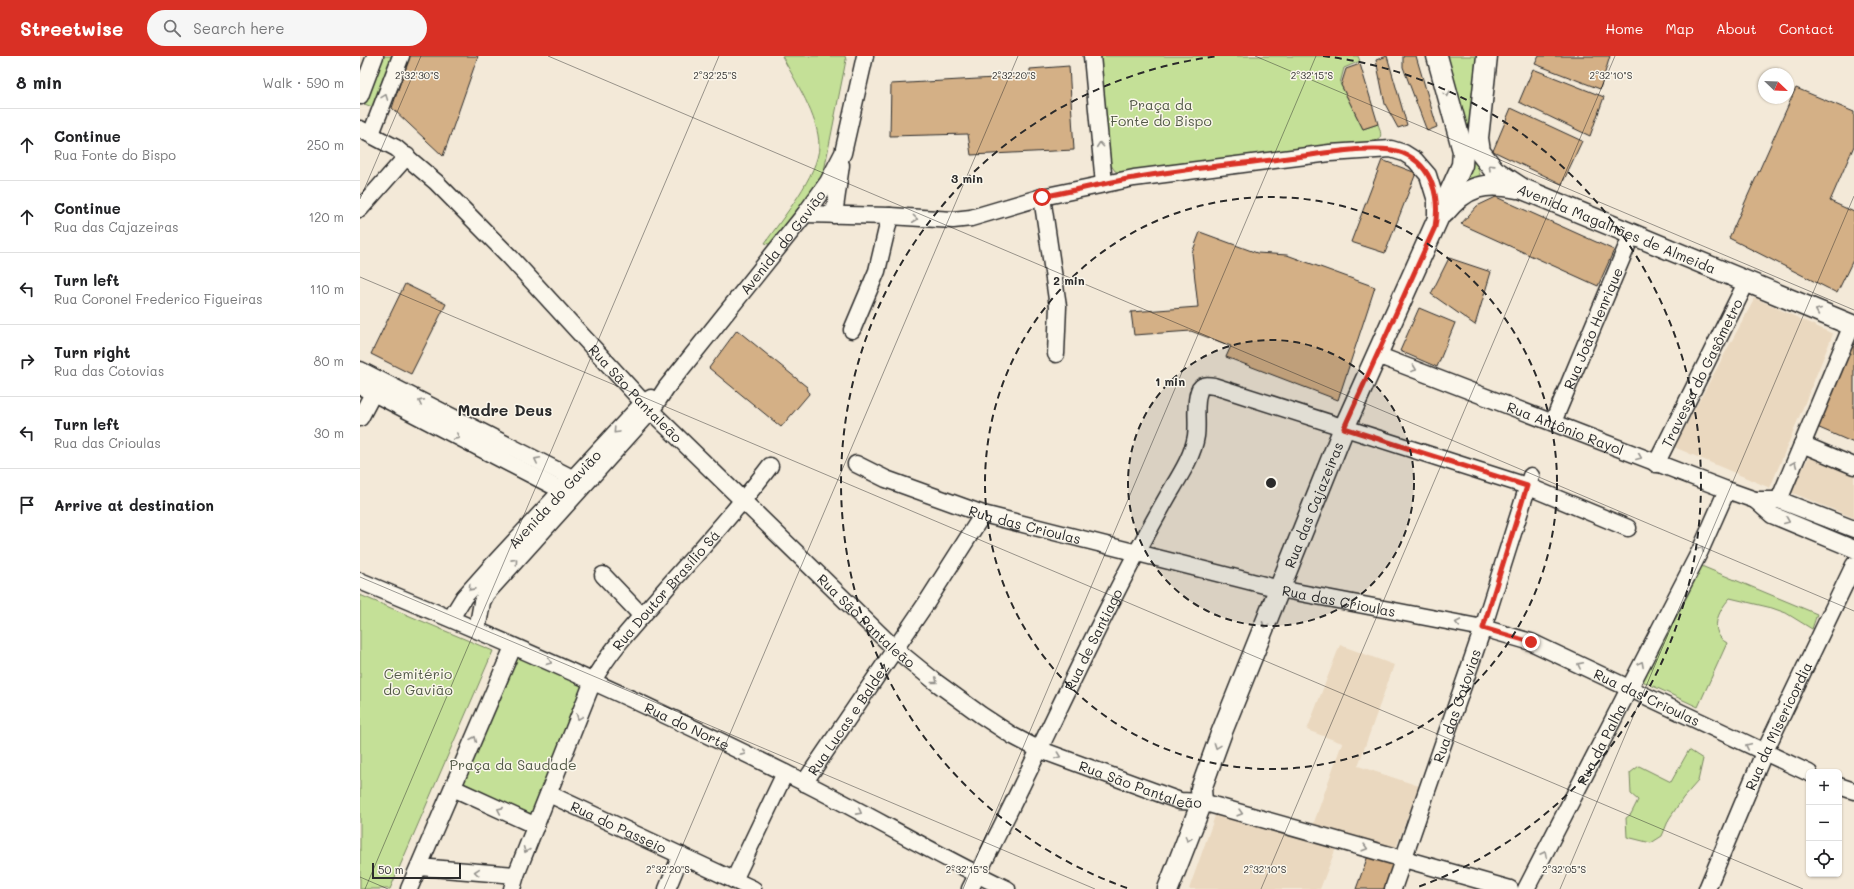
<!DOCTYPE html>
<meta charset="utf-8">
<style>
body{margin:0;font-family:Mali,sans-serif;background:#f6f6f6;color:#202124}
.controls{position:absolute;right:12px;bottom:12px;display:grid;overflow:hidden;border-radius:6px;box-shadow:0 1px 3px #0004}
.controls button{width:36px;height:36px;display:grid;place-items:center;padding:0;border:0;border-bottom:1px solid #e0e0e0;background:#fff;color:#202124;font:20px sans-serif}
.compass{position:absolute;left:1398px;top:12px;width:36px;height:36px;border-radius:50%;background:#fff;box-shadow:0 1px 3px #0004;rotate:113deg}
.scale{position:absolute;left:12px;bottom:10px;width:89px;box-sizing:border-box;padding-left:4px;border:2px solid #2b2b2b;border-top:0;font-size:11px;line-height:14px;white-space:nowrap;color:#2b2b2b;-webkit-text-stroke:3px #fbf7ec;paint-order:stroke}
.stop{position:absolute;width:12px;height:12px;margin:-9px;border:3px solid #d93025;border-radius:50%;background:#fff}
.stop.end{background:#d93025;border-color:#fff;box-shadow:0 1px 4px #0008}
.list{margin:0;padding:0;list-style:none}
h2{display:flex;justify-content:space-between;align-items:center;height:52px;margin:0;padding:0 16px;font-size:17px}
h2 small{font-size:13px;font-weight:400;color:#757577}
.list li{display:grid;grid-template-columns:26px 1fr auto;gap:12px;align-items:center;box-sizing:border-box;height:72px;padding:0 16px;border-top:1px solid #e0e0e0}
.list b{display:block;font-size:15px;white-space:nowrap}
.list p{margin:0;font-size:13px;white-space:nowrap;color:#757577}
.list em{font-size:13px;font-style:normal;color:#757577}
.icon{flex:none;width:22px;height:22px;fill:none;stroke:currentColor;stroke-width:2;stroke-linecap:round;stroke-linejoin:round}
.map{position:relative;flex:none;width:1494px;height:833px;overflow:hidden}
header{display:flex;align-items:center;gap:24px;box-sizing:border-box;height:56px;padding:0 20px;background:#d93025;color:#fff}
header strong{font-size:19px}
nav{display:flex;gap:22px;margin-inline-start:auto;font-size:14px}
.search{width:280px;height:36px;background:#f6f6f6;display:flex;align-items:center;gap:10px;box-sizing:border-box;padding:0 14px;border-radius:22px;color:#757577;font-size:15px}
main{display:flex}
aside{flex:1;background:#fff}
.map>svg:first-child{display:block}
.built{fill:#ead8bf}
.green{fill:#c4e097;stroke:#788661}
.building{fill:#d4b086;stroke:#2b2b2b}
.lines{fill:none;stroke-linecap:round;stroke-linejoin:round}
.minor-casing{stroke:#2b2b2b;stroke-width:19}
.major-casing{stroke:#2b2b2b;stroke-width:23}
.minor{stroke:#fbf7ec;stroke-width:16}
.major{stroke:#fbf7ec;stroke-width:20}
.oneway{stroke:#93918c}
.route{stroke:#d93025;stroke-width:5}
.ticks{fill:none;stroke:#2b2b2b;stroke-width:1;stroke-opacity:0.45}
.ring{fill:none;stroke:#2b2b2b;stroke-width:2;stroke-dasharray:7 5}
.labels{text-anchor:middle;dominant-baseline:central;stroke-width:3;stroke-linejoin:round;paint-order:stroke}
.park-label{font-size:14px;fill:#515846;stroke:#fbf7ec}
.street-label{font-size:14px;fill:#2b2b2b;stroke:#fbf7ec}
.quarter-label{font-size:16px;font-weight:bold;fill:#2b2b2b;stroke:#fbf7ec}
.ticks-label{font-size:10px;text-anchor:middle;fill:#2b2b2b;stroke:#fbf7ec;stroke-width:3;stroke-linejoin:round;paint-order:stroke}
.centre{fill:#2b2b2b;stroke:#fbf7ec;stroke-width:2}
.ring-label{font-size:12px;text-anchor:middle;font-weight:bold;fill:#2b2b2b;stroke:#fbf7ec;stroke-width:3;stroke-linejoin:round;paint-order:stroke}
</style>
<header>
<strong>Streetwise</strong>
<div class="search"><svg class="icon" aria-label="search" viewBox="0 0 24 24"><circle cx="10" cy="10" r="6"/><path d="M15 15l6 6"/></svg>Search here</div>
<nav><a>Home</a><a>Map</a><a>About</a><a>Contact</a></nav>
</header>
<main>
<aside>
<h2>8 min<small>Walk · 590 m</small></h2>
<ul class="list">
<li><svg class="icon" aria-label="ahead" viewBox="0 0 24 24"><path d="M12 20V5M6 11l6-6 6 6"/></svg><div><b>Continue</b><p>Rua Fonte do Bispo</p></div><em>250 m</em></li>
<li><svg class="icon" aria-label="ahead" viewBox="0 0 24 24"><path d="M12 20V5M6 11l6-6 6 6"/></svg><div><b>Continue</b><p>Rua das Cajazeiras</p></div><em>120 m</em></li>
<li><svg class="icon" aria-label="left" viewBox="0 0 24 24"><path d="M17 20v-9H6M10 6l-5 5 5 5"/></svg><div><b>Turn left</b><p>Rua Coronel Frederico Figueiras</p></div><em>110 m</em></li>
<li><svg class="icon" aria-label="right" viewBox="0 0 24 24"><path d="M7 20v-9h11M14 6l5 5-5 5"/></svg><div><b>Turn right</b><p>Rua das Cotovias</p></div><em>80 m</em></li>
<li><svg class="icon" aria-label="left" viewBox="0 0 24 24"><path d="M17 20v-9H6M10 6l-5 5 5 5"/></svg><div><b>Turn left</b><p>Rua das Crioulas</p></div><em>30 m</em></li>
<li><svg class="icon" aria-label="arrive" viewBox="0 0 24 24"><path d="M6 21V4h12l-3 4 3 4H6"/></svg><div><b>Arrive at destination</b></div></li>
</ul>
</aside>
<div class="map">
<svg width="1494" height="833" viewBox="0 0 1494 833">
<rect width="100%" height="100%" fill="#f3e9d8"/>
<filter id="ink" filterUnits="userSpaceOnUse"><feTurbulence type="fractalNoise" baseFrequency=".025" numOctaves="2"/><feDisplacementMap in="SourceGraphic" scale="8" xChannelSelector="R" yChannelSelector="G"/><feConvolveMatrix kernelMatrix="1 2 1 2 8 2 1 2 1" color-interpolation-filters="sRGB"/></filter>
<g filter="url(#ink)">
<path class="built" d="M1395,242L1473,278L1410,432L1314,391Z
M1451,397L1494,416V462L1430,436Z
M980,589L1034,609L998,710L1059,730L1034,797L952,772L982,687L947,674Z
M856,757L976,792L960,833H829Z"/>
<path class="green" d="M20,0H35L15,52L2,47Z
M422,0H485L486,4L464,115L458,130L412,189L405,187C421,164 459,118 459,90C459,61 435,25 422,0Z
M739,0H998L1000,5L984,12L980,27L1003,73L1018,68C1024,84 1020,84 1005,88L763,117L755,115L751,109Z
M1086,0H1120L1114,99L1121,122L1097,132L1109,90L1108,74Z
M1339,509L1457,558L1452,573L1426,557L1412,552L1370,542C1358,555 1348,576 1367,587L1338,651L1280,624Z
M0,539L133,595L30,833H0Z
M156,600L226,627L174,763L103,729Z
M1329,694L1343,703L1338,725L1323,742L1309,763L1302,780L1291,787L1267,781L1266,762L1271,758L1278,744L1271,738L1270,717L1279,710L1311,726Z"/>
<path class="building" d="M49,0H118L83,100L32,52Z
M1027,0L1047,69L1038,72L1025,48L1016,4Z
M1043,0H1056L1077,71L1067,75L1043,11Z
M1179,0H1250L1240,33L1175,8Z
M1000,8L1018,68L1003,73L981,29L986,13Z
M709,10L714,94L611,99L608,78L530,80L531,28L670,20V13Z
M1173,13L1244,41L1230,80L1159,46Z
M1436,32L1494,56V90L1470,145L1494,156V202L1477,237L1369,182Z
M1151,52L1222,85L1202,128L1133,95Z
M1022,104L1056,117L1025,197L991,186Z
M1136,141L1254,194L1238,230L1101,168L1117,150Z
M840,176L897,197L927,199L1015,231L978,344L866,301L871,290L831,275L774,279L771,256L838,251L832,197Z
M1089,202L1131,216L1115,269L1071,238Z
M45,228L86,248L51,318L11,298Z
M1059,252L1095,267L1077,311L1040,295Z
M377,274L447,331L449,338L421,371L349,312Z
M1494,284V387L1457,371Z
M1009,797L1039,806L1029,833H996Z"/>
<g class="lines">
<defs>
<g id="minor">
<path d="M732,0L744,128"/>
<path d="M0,40L15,0"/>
<path id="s1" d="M0,73L36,92L76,126L150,201L291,355L534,592L577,627L621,659L653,680L678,693L820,745L842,746L1150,833"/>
<path d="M11,78L41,0"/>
<path d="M682,141L698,250L696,298"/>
<path d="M0,153L47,100"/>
<path d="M445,158L530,160L593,164L611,162L682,141L774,122L970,97L1031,93L1044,97L1055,104L1068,119L1076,145V164"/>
<path d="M474,159L481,109"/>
<path d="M492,274L517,215L530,160"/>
<path id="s2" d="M1017,299L1367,434L1395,444H1419L1494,473"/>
<path d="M0,314L212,422L220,429"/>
<path d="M0,330L201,434L209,440"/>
<path d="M0,362L18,328"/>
<path id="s3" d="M1193,366L1272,178"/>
<path d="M1442,388L1494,410"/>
<path id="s4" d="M496,408L526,423L623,458L920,533L1123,572L1171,586L1449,717"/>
<path id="s5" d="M1296,408L1387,225"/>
<path d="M1395,444L1412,459L1494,493"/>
<path d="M1419,444L1492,269"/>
<path d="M243,519L282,560"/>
<path id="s6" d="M0,525C144,584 287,648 427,718C501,754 572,797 647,833"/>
<path id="s7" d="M91,562L104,541L128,514L283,347L291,342"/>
<path id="s8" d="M117,574L122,546L126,538L291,355L306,332L445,158L468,126L483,97L505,0"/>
<path id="s9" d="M444,727L567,546L623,458"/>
<path d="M1479,730L1494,735"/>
<path d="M93,732L176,770"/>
<path id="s10" d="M189,738L393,833"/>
<path d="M59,811L156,819"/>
<path d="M374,824L425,717"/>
<path d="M49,833L153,591"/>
<path id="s11" d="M152,833L156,819L233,625C251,592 278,565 302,537C339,495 377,454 410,410"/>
<path d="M307,833L321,799"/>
<path id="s12" d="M610,833C678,702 736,566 809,438C819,421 833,400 836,380C838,366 834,349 839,335C841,328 848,329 854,330L1167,430L1268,472"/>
<path id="s13" d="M1033,833L1123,572L1171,420"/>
<path id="s14" d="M1166,833L1340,495L1367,434"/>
<path id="s15" d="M1347,833L1404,697L1494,509"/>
</g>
<g id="major">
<path id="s16" d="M1127,0L1118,82L1120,96L1134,114L1163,133L1494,270"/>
<path d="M1085,156C1107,129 1125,126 1157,132"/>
<path id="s17" d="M808,833L842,746L841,733L861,678L984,372L1102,109L1103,95L1077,0"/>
</g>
</defs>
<use href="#minor" class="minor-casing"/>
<use href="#major" class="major-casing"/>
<use href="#minor" class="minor"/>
<use href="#major" class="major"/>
</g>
<defs><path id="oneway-chevron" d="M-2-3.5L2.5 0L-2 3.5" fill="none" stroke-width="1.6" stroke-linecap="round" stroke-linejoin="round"/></defs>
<g class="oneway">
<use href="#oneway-chevron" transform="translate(1087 38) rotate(75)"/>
<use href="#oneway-chevron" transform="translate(25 41) rotate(-69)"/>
<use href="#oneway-chevron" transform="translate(740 89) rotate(-95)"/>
<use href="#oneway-chevron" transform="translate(1131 111) rotate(-136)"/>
<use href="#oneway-chevron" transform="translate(555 163) rotate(6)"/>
<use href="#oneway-chevron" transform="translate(1458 255) rotate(-157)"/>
<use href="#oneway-chevron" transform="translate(1054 313) rotate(21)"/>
<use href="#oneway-chevron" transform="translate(61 346) rotate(-153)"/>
<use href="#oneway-chevron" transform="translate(256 375) rotate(133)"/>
<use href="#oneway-chevron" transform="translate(97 381) rotate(27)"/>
<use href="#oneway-chevron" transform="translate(1279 401) rotate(22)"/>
<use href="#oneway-chevron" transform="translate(177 404) rotate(-153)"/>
<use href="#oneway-chevron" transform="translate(1434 408) rotate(-67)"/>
<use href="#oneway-chevron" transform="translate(1427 465) rotate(23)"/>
<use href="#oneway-chevron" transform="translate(1341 493) rotate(-65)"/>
<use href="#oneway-chevron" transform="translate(155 505) rotate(-48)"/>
<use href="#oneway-chevron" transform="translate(111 532) rotate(132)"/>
<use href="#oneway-chevron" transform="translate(1098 567) rotate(-169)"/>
<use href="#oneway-chevron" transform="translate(905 569) rotate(112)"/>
<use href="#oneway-chevron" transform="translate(189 606) rotate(23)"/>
<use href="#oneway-chevron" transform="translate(1281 608) rotate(-62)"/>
<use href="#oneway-chevron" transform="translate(1220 609) rotate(-153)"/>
<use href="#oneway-chevron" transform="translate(575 625) rotate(39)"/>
<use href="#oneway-chevron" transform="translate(219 661) rotate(111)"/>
<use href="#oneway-chevron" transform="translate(114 683) rotate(-67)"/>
<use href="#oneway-chevron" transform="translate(857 690) rotate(110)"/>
<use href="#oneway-chevron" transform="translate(1388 690) rotate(-155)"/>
<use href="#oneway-chevron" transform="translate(383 697) rotate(26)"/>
<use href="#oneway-chevron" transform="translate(698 700) rotate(20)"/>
<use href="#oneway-chevron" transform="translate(140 754) rotate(-156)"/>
<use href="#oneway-chevron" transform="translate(499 756) rotate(28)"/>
<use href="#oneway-chevron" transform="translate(880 757) rotate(16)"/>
<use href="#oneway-chevron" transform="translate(828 783) rotate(111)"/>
<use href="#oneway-chevron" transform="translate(1005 792) rotate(16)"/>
<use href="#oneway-chevron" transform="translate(166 794) rotate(113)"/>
<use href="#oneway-chevron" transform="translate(1184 798) rotate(-63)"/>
<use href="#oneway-chevron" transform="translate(117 816) rotate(-175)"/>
</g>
</g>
<g class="lines" filter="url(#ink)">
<path class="route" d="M682,141C713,135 743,127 774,122C827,112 882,108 936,101C961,98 1021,87 1043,97C1073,110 1080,142 1075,171L984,372L1167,430L1123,572L1171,586"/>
</g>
<path class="ticks" d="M188,0L1494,555M895,0L1494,254M0,143L61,0M0,221L1443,833M0,521L735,833M0,821L28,833M5,833L359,0M304,833L658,0M603,833L956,0M901,833L1255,0M1200,833L1494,140"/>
<circle cx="911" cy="427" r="143" fill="#2b2b2b" fill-opacity=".12"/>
<g class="ring">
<circle cx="911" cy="427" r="143"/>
<circle cx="911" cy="427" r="286"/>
<path d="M767 832A430 430 0 0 1 859 0M963 0A430 430 0 0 1 1055 832"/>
</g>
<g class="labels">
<g class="park-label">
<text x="801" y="48">Praça da<tspan x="801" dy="16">Fonte do Bispo</tspan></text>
<text x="58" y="617">Cemitério<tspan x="58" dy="16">do Gavião</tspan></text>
<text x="153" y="708">Praça da Saudade</text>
</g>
<g class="street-label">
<text stroke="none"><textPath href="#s16" startOffset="256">Avenida Magalhães de Almeida</textPath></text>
<text stroke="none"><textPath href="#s8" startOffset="498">Avenida do Gavião</textPath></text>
<text stroke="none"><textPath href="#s3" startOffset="102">Rua João Henrique</textPath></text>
<text stroke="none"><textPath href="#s5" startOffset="102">Travessa do Gasômetro</textPath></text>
<text stroke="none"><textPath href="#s1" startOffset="384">Rua São Pantaleão</textPath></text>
<text stroke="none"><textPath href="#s2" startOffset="202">Rua Antônio Rayol</textPath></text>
<text stroke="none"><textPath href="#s7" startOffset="158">Avenida do Gavião</textPath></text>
<text stroke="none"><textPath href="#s17" startOffset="412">Rua das Cajazeiras</textPath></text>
<text stroke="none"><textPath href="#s4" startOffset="180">Rua das Crioulas</textPath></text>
<text stroke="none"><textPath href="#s11" startOffset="340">Rua Doutor Brasílio Sá</textPath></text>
<text stroke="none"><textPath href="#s4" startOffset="503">Rua das Crioulas</textPath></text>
<text stroke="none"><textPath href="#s1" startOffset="708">Rua São Pantaleão</textPath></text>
<text stroke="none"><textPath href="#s12" startOffset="278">Rua de Santiago</textPath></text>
<text stroke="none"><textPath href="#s4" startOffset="828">Rua das Crioulas</textPath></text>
<text stroke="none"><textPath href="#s13" startOffset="194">Rua das Cotovias</textPath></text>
<text stroke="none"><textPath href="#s9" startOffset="78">Rua Lucas e Baldez</textPath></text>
<text stroke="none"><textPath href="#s6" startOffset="358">Rua do Norte</textPath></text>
<text stroke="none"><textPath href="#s15" startOffset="178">Rua da Misericordia</textPath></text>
<text stroke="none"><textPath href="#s14" startOffset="163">Rua da Palha</textPath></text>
<text stroke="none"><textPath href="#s1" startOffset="1032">Rua São Pantaleão</textPath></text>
<text stroke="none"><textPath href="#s10" startOffset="77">Rua do Passeio</textPath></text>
</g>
<g class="quarter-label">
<text x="145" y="353">Madre Deus</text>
</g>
</g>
<g class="ticks-label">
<text x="57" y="23">2°32'30"S</text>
<text x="355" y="23">2°32'25"S</text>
<text x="654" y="23">2°32'20"S</text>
<text x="952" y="23">2°32'15"S</text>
<text x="1251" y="23">2°32'10"S</text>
<text x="308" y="817">2°32'20"S</text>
<text x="607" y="817">2°32'15"S</text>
<text x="905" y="817">2°32'10"S</text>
<text x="1204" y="817">2°32'05"S</text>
</g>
<circle cx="911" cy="427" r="6" class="centre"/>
<g class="ring-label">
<text x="607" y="127">3 min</text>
<text x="709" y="229">2 min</text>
<text x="810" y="330">1 min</text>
</g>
</svg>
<div class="controls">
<button>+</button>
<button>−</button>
<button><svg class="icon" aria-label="locate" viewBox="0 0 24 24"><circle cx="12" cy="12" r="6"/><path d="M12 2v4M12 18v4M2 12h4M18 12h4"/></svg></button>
</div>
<svg class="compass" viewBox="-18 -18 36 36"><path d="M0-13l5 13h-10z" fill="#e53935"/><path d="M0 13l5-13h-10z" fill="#757577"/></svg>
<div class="scale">50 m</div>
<div class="stop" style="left:682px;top:141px"></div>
<div class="stop end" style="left:1171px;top:586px"></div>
</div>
</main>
